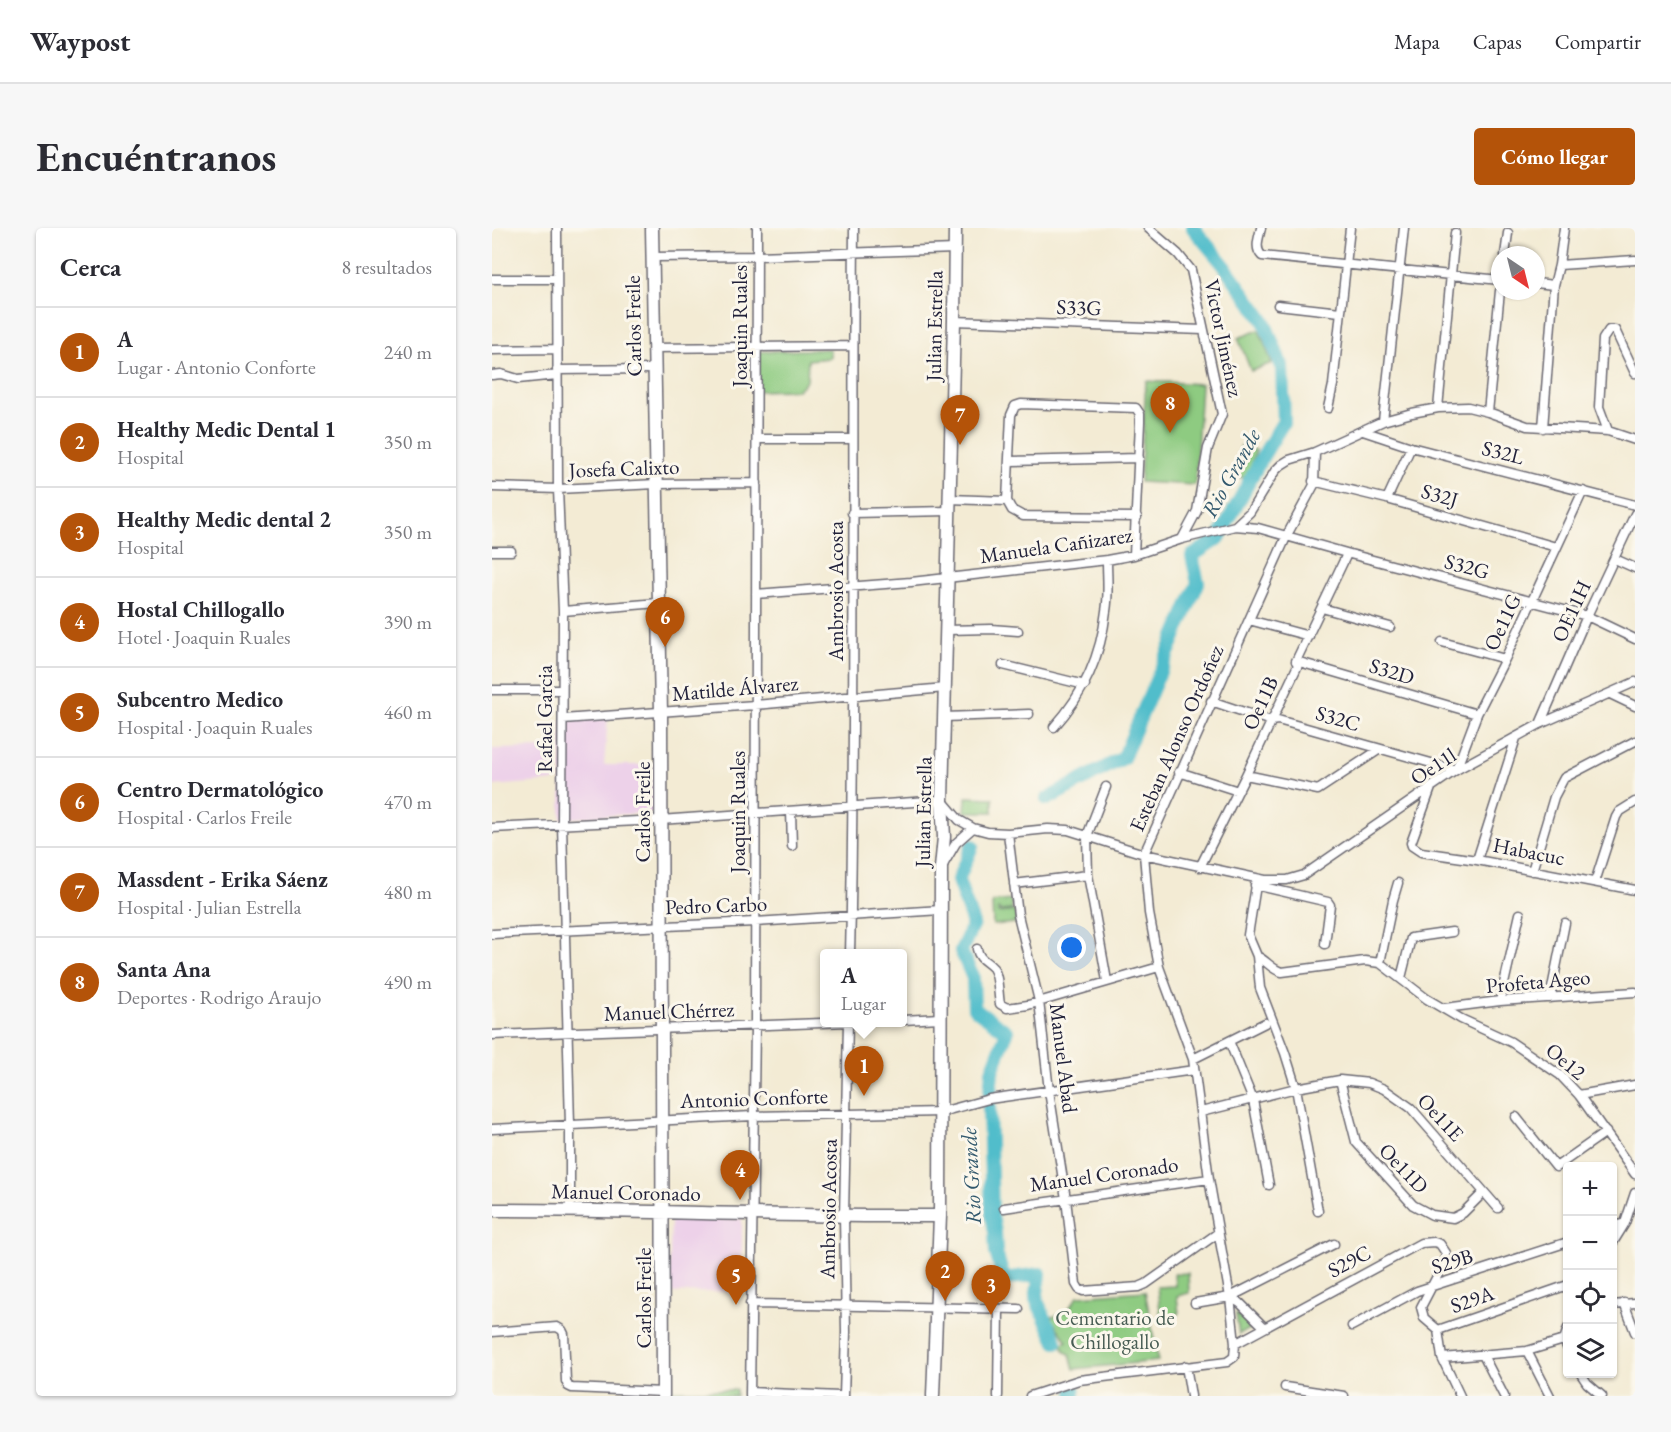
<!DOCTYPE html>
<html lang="es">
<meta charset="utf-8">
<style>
body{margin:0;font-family:"EB Garamond",serif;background:#f7f7f7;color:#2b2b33}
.controls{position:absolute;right:18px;bottom:18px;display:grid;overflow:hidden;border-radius:6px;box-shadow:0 2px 4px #0004}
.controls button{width:54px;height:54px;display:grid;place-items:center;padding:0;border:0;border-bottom:2px solid #e1e1e2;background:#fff;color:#2b2b33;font:30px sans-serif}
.compass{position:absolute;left:999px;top:18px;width:54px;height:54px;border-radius:50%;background:#fff;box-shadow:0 2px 4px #0004;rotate:145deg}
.you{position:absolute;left:580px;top:720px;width:21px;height:21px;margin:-15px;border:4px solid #fff;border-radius:50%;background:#1a73e8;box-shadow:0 0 0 9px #1a73e833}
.badge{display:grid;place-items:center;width:39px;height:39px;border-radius:50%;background:#b45309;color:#fff;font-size:20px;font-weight:700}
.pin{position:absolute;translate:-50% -50px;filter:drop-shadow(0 2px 3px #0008)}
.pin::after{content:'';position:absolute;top:32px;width:21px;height:18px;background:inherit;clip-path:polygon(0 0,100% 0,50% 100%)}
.popup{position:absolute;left:328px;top:721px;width:87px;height:78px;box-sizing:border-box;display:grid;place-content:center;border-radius:6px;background:#fff;filter:drop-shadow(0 2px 4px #0005);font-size:20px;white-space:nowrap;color:#7c7c81}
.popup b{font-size:22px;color:#2b2b33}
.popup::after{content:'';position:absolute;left:50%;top:100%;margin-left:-12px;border:12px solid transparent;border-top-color:#fff}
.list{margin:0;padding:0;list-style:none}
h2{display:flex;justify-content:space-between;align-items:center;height:78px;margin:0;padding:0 24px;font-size:26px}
h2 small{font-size:20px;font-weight:400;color:#7c7c81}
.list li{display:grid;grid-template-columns:39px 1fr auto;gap:18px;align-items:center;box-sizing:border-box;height:90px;padding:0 24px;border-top:2px solid #e1e1e2}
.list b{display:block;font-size:22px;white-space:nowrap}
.list p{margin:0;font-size:20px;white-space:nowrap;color:#7c7c81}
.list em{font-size:20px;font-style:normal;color:#7c7c81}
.icon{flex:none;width:33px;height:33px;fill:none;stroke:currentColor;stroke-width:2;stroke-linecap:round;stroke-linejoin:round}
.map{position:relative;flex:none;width:1143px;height:1168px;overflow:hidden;border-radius:6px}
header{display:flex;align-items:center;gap:36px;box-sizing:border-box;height:84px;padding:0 30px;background:#fff;border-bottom:2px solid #e1e1e2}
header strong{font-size:28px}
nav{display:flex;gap:33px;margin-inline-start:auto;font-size:21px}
.intro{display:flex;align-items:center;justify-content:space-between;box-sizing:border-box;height:144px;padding:0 36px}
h1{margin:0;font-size:42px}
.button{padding:15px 27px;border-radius:6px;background:#b45309;color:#fff;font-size:21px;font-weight:700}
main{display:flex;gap:36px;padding:0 36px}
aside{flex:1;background:#fff;border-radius:6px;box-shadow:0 2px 4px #0004}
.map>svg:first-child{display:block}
.built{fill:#edd1e9}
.green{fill:#8ecb81;stroke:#58765e;stroke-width:1.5}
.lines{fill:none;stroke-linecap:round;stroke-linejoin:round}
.river{stroke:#51bdcb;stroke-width:14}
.street-casing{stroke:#6b6871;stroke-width:11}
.secondary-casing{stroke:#6b6871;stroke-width:15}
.street{stroke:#fff;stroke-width:8}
.secondary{stroke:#fff;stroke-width:12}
.labels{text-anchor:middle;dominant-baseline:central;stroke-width:6;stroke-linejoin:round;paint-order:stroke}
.street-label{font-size:21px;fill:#22223b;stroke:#fbf7ec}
.park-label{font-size:21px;fill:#485d54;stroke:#fbf7ec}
.water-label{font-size:22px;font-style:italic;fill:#32586d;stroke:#fbf7ec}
</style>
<header>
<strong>Waypost</strong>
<nav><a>Mapa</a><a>Capas</a><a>Compartir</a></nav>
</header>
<div class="intro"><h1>Encuéntranos</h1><a class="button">Cómo llegar</a></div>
<main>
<aside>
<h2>Cerca<small>8 resultados</small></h2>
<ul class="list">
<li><span class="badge">1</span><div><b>A</b><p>Lugar · Antonio Conforte</p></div><em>240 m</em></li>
<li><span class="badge">2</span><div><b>Healthy Medic Dental 1</b><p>Hospital</p></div><em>350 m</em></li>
<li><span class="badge">3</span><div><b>Healthy Medic dental 2</b><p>Hospital</p></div><em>350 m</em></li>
<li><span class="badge">4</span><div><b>Hostal Chillogallo</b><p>Hotel · Joaquin Ruales</p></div><em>390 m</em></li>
<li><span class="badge">5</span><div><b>Subcentro Medico</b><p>Hospital · Joaquin Ruales</p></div><em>460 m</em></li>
<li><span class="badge">6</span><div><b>Centro Dermatológico</b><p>Hospital · Carlos Freile</p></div><em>470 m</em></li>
<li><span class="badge">7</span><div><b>Massdent - Erika Sáenz</b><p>Hospital · Julian Estrella</p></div><em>480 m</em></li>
<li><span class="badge">8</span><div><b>Santa Ana</b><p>Deportes · Rodrigo Araujo</p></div><em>490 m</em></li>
</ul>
</aside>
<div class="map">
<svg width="1143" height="1168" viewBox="0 0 1143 1168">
<rect width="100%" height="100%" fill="#fbf7ec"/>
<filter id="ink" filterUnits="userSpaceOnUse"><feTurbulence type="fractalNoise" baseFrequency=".0167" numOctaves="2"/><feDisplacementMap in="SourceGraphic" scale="12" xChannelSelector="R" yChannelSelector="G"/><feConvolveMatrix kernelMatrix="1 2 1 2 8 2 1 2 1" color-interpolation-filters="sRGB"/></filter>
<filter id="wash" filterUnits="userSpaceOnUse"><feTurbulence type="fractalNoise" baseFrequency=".008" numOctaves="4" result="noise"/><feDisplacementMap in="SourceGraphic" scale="24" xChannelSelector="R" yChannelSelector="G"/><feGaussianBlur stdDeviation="1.35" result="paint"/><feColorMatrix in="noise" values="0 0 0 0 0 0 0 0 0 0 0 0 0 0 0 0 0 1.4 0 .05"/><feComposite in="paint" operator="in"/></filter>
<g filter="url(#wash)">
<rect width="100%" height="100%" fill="#f3ebd4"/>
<path class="built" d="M116,490L112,537H162L163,584L69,591V493Z
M61,520L64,553L0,558V521Z
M250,991V1063L177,1065L179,992Z"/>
<path class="green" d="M767,102L780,135L759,143L746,110Z
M338,121V130L316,132L315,153L305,162L261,163V124Z
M654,153L709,156L703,257L648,254Z
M749,218L764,222L756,251L741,247Z
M474,569L501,570V584H473Z
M519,672L520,682L508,683L506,681V685L523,683L524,695L501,697L500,674Z
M696,1045L697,1065L685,1068L687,1086L669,1089L665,1059L683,1058L682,1046Z
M653,1063L666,1133L582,1141L578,1126L573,1124L570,1116L575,1113L558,1090L575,1083L586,1068Z
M744,1086L763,1098L747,1106Z
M172,1162H244V1168H172Z"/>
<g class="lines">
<path class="river" d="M555,571L631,530L706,355L700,328L727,310L772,226L792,193L790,139L772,93L731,36L701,0
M480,618L466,652L481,696L469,723L481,750L482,780L515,804L500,843L498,865
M497,877L500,988L503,1004L504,1025L512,1051L548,1046L544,1071L564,1114
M582,1163V1168"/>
</g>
</g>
<g filter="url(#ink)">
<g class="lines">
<defs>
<path id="street" d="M65,0L66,261L71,383L70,596L78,897V982
M656,0L686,26L699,42L730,186L716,220L705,283L690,311
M769,0C767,10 762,20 770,28L1008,52
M1013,27L1016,5
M160,29L266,28L463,21
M1067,37L1143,32
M0,51H64
M1044,55L1062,57
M786,77L848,84
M462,93L711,102
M161,120L360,118
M0,122L64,121
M65,142L161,141
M0,147L9,146L26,151L65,147
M836,180L841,157L858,0
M946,180L963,5
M996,184L1008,63
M891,193L912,0
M1051,200L1062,57L1067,37L1072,0
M871,203L919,219L1143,277
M1116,203L1107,179L1111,111L1117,102H1123L1143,145
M265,211H360
M518,233L647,230
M821,253L895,271L1064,319
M0,259L66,261L164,256L265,255
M457,271L515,273L520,282L531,288L645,289
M895,271L919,219
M515,273L519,187L523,178L529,176L644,180L648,186V194L642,327
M360,285L457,283
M743,298L766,300L858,326L1095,388L1143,411
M0,323H19
M1123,331L1143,340
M264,366L419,354L615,332L642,327L690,311L743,298L758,284L783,243L789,237L797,232L823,224L891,193L920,185L946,180L976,179L996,184L1035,198L1116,203L1143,212
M830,380L898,399
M71,383L166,375
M757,392L817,408
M454,402L499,401L526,403
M950,414L1013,431
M804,433L985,486
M511,437L593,457
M0,462H69
M1118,466L1143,478
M719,473L779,493L786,492L964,542L985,486L1013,431L1091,263
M452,489L537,486
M71,491L263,477L453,460
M1048,496L1095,388L1143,286
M562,499C592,466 609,428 614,383C617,367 615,349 615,332
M687,544L746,563
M754,547L826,562L888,521
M614,559L595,608L596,647L615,753
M939,560L919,615L920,618L929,624L985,632L1143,662
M299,583L300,618
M0,600L168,592L450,572L467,592L481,600L496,604L516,605L556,601L576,602L652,626L773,652H795L812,647L964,542L1048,496L1143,454
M516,605L526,687L547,773L557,863L574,971L584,1056L587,1061L591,1063L647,1059L654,1056L726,1005
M985,632L1024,510
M451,637L464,615L481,600
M708,639L754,547L806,437L804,433L855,326
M1040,643L1062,569L1072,550L1143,513
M765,651L756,707L765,728L768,760L793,825L804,860L826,983
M1103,654L1124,589L1127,584L1143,574
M522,656L596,647
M763,657L836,674L838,677L833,716
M0,706L263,694L449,682
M485,721C487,732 495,733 501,740C507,748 506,766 508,776L515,780L536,777L667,739
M358,726C364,484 360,242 362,0
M765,728C775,733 780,742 790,744L873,733L888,735L935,771L969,791L1019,814L1068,847L1087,867L1143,946
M888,735L901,672L906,655
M909,750L919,710L960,704
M1058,770L1073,695
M1008,773L1028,686
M953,780L1008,773L1143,764
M411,792L448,790
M0,807L356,794
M737,813L761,872L777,957
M701,831L773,795
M848,852L864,914L921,977L940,987L961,990L971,985L992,964
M1087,867L1143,857
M709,884L804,860L848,852L877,855L892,861L919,880L1006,980
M1024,889L1064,939L1114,904
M0,901L261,888L449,884L497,871L702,842
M512,980L717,951
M1120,999L1133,995
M1120,1016L1133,995L1143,965
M738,1069L748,1075L772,1099
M703,1075L738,1069L842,1016
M1132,1075L1143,1104
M258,1076L527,1081
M1120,1077L1143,1075
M860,1098L925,1063L1076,1014
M1076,1100L1072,1112L1076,1121
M946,1102L950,1130L968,1168
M0,1104L65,1099L70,1102L72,1106L74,1153L76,1158L80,1160L171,1164
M743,1116L929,1015L942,1014L948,1016L954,1025L952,1035L929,1079L932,1090L946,1102L1076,1057
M1035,1123L1058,1168
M991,1127L1012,1168
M950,1130L1035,1123L1072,1112
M694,1138L699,1168
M1089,1146L1095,1155L1110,1168
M793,1159L852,1168
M258,1164L347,1168
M258,1168L263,798L265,0
M352,1168L354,1104L352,988L356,794
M506,1168L507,1081
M538,1168L587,1152L735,1134L742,1129L743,1116L738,1069L717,951L701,831L667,739L657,685L652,626L795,307L822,257L823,224"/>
<path id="secondary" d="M160,0L169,485L171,1168
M0,982C149,982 298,989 448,988
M441,1168L448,988L449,640L452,609L450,572L462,93L463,0"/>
</defs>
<use href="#street" class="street-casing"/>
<use href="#secondary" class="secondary-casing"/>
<use href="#street" class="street"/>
<use href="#secondary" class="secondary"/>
</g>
</g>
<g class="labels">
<g class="street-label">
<text transform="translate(587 79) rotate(2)">S33G</text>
<text transform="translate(141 98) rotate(-91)">Carlos Freile</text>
<text transform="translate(247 98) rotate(-90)">Joaquin Ruales</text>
<text transform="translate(442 98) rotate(-89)">Julian Estrella</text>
<text transform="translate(732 110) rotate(78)">Victor Jiménez</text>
<text transform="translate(1011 224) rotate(14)">S32L</text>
<text transform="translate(132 240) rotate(-2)">Josefa Calixto</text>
<text transform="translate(948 267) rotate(16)">S32J</text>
<text transform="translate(564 317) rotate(-8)">Manuela Cañizarez</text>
<text transform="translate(975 338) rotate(15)">S32G</text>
<text transform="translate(343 363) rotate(-90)">Ambrosio Acosta</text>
<text transform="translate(1079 383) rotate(-65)">OE11H</text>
<text transform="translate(1010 394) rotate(-65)">Oe11G</text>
<text transform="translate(900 443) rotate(17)">S32D</text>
<text transform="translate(243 460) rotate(-5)">Matilde Álvarez</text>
<text transform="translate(768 475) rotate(-65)">Oe11B</text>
<text transform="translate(846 490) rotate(16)">S32C</text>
<text transform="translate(52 491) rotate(-90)">Rafael Garcia</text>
<text transform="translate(684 510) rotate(-66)">Esteban Alonso Ordoñez</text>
<text transform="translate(941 538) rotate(-33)">Oe11l</text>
<text transform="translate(150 584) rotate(-90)">Carlos Freile</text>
<text transform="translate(245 584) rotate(-90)">Joaquin Ruales</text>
<text transform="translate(431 584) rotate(-89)">Julian Estrella</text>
<text transform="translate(1037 623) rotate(11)">Habacuc</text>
<text transform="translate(224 677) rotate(-2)">Pedro Carbo</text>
<text transform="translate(1046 753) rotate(-5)">Profeta Ageo</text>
<text transform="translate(177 783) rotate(-2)">Manuel Chérrez</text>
<text transform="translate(572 830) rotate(83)">Manuel Abad</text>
<text transform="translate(1074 833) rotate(40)">Oe12</text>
<text transform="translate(262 870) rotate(-2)">Antonio Conforte</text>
<text transform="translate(949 889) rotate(47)">Oe11E</text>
<text transform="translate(912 940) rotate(46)">Oe11D</text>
<text transform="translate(612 946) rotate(-8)">Manuel Coronado</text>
<text transform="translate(134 964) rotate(1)">Manuel Coronado</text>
<text transform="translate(336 981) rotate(-89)">Ambrosio Acosta</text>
<text transform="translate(857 1033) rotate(-28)">S29C</text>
<text transform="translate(960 1033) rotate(-17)">S29B</text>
<text transform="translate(151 1070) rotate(-90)">Carlos Freile</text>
<text transform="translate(980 1071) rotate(-19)">S29A</text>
</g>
<g class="park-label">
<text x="623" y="1089">Cementario de<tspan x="623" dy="24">Chillogallo</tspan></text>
</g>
<g class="water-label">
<text transform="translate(739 245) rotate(-61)">Rio Grande</text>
<text transform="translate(479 948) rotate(-93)">Rio Grande</text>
</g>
</g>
</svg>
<div class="controls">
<button>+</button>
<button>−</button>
<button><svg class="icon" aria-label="locate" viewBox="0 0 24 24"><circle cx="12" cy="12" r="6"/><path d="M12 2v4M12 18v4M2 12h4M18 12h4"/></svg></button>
<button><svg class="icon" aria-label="layers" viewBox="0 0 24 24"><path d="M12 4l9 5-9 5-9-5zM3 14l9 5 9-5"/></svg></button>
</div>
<svg class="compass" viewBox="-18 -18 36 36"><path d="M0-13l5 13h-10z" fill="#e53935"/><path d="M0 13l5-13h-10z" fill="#7c7c81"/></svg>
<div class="you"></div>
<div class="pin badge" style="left:372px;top:868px">1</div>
<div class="popup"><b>A</b>Lugar</div>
<div class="pin badge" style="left:453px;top:1073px">2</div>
<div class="pin badge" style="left:499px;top:1087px">3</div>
<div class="pin badge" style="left:248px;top:972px">4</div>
<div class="pin badge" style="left:244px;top:1077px">5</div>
<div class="pin badge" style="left:173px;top:419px">6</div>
<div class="pin badge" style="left:468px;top:217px">7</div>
<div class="pin badge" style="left:678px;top:205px">8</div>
</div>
</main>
